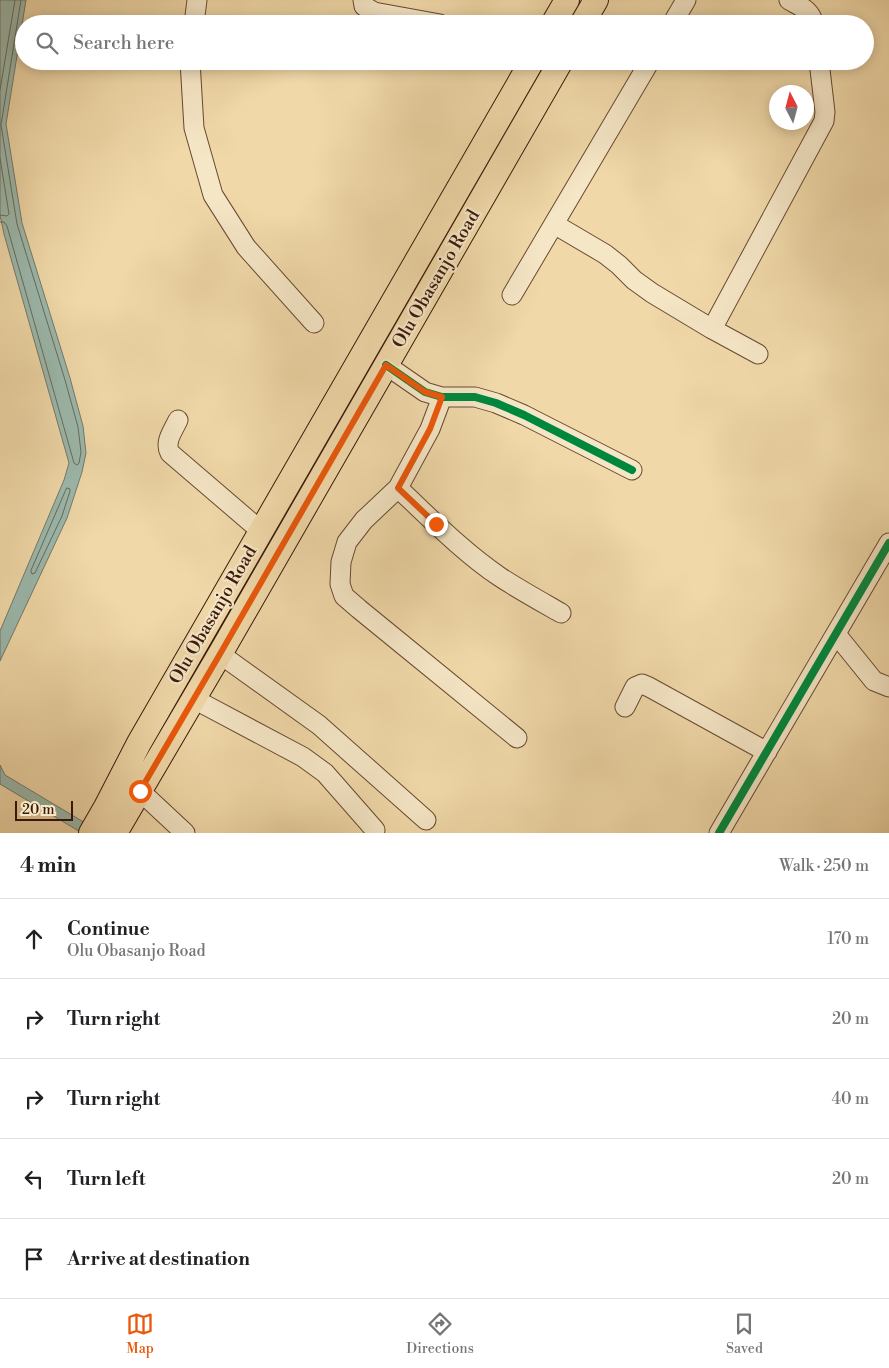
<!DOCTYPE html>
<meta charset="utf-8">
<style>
body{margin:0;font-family:"Libre Bodoni",serif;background:#f2f2f2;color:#202124}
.compass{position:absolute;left:769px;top:85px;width:45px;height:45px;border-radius:50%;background:#fff;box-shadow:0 2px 12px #0003;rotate:354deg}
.scale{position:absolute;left:15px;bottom:12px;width:58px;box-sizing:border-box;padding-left:5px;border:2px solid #3a190a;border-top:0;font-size:14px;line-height:18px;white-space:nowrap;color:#3a190a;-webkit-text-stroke:4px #f5e6c6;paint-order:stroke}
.stop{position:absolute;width:15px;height:15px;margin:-11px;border:4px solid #ea580c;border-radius:50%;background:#fff}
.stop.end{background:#ea580c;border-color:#fff;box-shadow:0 1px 5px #0008}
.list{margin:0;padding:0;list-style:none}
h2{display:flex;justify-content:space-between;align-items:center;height:65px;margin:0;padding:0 20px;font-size:21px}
h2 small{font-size:16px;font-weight:400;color:#757577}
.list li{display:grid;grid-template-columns:32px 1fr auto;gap:15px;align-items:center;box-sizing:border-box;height:80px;padding:0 20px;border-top:1px solid #e0e0e0}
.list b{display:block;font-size:19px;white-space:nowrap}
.list p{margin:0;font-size:16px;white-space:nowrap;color:#757577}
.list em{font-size:16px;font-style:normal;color:#757577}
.icon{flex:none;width:28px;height:28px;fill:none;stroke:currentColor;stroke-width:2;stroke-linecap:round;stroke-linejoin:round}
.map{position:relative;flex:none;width:889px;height:833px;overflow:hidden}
.search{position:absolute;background:#fff;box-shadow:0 2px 12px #0003;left:15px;right:15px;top:15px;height:55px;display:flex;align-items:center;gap:12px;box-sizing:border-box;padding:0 18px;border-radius:28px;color:#757577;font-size:19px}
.sheet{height:465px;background:#fff}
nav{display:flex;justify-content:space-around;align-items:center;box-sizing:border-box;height:70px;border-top:1px solid #e0e0e0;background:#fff;font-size:14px;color:#757577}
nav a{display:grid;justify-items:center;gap:2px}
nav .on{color:#ea580c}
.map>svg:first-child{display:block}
.water{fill:#9bb9ad;stroke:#74796c}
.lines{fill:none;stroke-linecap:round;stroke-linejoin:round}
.shore{stroke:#6a695c;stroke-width:1}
.minor-casing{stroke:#684932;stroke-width:21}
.major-casing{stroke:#3a190a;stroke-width:26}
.minor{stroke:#f5e6c6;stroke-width:19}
.major{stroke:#f0d8a8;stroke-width:24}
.cycleway-casing{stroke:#f5e6c6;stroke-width:11}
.cycleway{stroke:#00873e;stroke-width:8}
.route{stroke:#ea580c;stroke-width:6}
.labels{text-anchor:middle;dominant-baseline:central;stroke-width:4.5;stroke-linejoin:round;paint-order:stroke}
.street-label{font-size:18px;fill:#3a190a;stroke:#f5e6c6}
</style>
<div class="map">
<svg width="889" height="833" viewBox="0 0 889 833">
<rect width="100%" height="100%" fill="#f0d8a8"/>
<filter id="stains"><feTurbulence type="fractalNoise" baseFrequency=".004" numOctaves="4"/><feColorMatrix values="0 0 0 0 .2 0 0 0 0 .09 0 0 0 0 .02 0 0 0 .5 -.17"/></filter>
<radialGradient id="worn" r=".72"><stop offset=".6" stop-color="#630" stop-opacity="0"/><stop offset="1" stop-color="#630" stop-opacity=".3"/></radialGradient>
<path class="water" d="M0,0H26L6,124L22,223L70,378L83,426L86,453L82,472L67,518L0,661V631L64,480L69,463L4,234L0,215Z
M0,765L5,775L102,833H82L0,784Z"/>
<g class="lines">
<path class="shore" d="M0,90L15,0
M0,158L9,214L7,216L0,215
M0,222H4L7,226L74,463L77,465L79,463L81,452L78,427L65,380L17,224L1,125L21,0
M67,488L70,489V491L62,516L35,573L32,574L31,571Z"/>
<defs>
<path id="minor" d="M363,0L364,6L374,12L440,24
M789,0C801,7 810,9 814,24
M194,24L197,0
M672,24L686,0
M190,61L194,128L213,195L246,247L314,323
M554,224L605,254L619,265L634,280L652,293L712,329L758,354
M512,295L650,61
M712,329L824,121L825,112L819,61
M386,365L425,392L442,397H475L496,403L524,415L632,470
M442,397L430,429L398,488L364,520L347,542L341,562L340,584L344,596L359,609L517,738
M178,420C173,431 164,442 170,453L261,531
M398,488C431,519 463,552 500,577C520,590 540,601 561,613
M836,634L874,681L889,687
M220,654L319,725L426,820
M194,699L303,757L325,773L375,830
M625,707L635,687L642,684L649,687L767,752
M140,791L185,833
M719,833L889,543"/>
<path id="major" d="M553,24L567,0
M582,24L596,0
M91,833L106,807L139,743L532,61
M115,833L220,654L561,61"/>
</defs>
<use href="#minor" class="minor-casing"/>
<use href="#major" class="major-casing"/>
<use href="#minor" class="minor"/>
<use href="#major" class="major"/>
<defs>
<path id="cycleway" d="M386,365L425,392L442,397H475L496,403L524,415L632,470
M719,833L889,543"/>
</defs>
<use href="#cycleway" class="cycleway-casing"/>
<use href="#cycleway" class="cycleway"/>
</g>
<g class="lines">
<path class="route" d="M140,791L220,654L386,365L425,392L442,397L430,429L398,488L436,524"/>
</g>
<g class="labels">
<g class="street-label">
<text transform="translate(436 279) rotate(-60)">Olu Obasanjo Road</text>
<text transform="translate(213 615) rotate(-60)">Olu Obasanjo Road</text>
</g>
</g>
<rect width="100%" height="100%" filter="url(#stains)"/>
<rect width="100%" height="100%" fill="url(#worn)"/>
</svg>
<svg class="compass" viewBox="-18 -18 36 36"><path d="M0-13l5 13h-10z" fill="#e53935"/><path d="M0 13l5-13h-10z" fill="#757577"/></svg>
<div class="scale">20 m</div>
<div class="stop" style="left:140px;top:791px"></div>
<div class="stop end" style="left:436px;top:524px"></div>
<div class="search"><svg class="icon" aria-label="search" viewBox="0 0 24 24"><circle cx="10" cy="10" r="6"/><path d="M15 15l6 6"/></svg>Search here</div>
</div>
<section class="sheet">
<h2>4 min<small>Walk · 250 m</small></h2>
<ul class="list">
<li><svg class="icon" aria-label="ahead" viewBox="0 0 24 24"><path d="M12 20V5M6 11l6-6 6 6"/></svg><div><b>Continue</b><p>Olu Obasanjo Road</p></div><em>170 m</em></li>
<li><svg class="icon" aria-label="right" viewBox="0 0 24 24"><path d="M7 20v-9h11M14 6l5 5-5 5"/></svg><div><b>Turn right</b></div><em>20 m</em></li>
<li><svg class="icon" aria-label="right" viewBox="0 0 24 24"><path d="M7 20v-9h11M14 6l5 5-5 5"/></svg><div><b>Turn right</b></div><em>40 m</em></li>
<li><svg class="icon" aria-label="left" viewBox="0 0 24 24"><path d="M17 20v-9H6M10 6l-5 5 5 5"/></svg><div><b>Turn left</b></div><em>20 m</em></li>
<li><svg class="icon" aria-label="arrive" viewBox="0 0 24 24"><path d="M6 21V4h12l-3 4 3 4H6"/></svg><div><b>Arrive at destination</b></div></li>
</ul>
</section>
<nav>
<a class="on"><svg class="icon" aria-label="map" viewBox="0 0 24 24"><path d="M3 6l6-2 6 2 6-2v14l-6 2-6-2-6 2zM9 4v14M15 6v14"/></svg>Map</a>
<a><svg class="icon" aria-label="directions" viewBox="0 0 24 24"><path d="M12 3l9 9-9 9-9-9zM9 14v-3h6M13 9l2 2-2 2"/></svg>Directions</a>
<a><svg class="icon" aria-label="saved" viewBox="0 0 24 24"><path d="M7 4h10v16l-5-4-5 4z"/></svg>Saved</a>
</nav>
